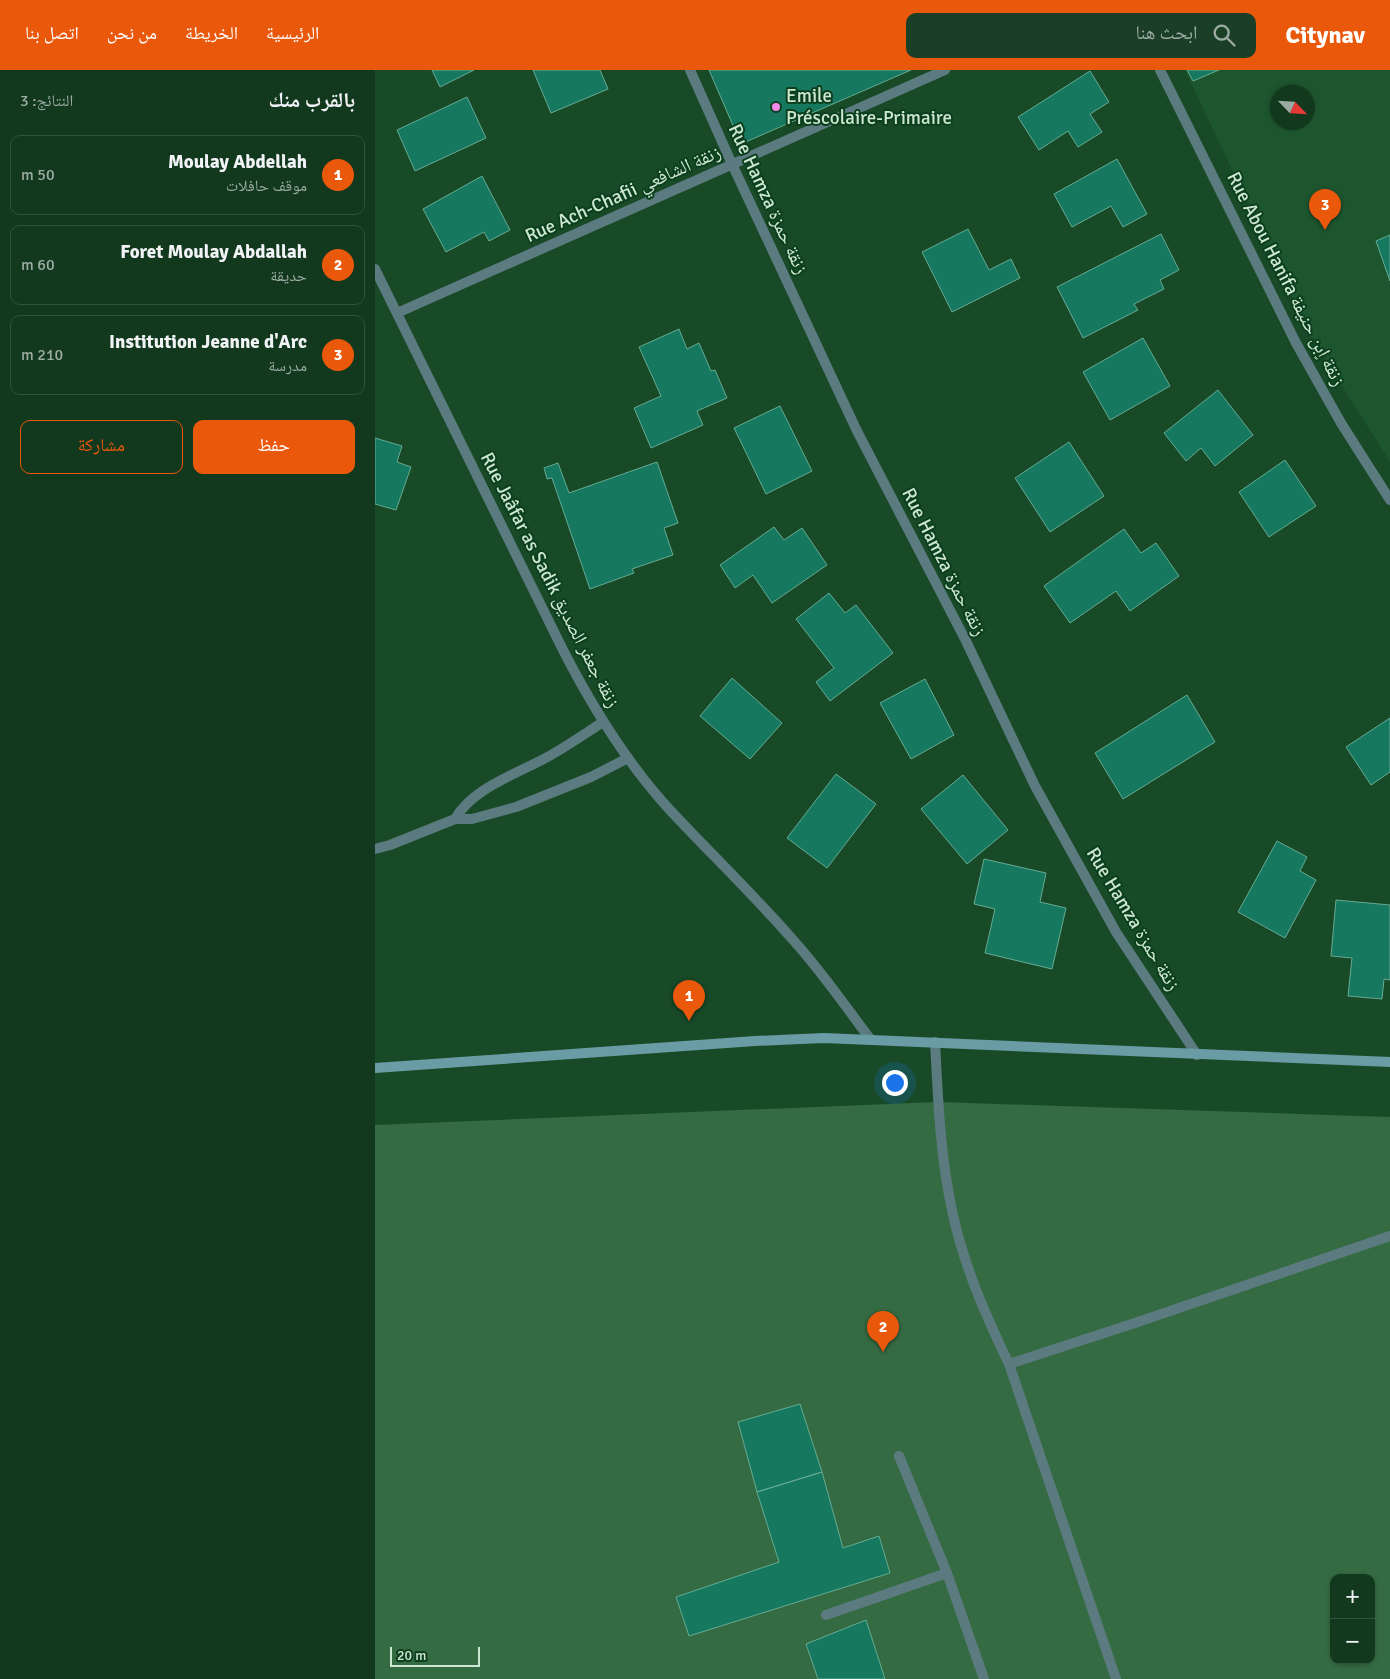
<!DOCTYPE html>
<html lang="ar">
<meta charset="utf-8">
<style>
body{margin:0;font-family:Signika,"Noto Naskh Arabic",sans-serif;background:#1b3f26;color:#f1f3f6;direction:rtl}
.controls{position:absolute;right:15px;bottom:15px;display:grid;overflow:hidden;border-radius:10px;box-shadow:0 1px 4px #0004}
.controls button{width:45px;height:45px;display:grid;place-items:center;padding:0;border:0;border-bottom:1px solid #31523b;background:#12381d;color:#f1f3f6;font:25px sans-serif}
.compass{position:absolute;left:895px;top:15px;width:45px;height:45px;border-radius:50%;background:#12381d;box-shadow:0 1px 4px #0004;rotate:115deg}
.scale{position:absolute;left:15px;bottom:12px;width:90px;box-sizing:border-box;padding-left:5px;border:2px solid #cde7d2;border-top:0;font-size:14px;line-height:18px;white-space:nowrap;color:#cde7d2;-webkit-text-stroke:4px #0b3f1d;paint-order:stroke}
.you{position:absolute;left:519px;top:1012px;width:18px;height:18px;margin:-12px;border:4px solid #fff;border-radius:50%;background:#1a73e8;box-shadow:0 0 0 8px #1a73e833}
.badge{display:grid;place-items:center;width:32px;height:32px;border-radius:50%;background:#ea580c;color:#fff;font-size:16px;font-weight:700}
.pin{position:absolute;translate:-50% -41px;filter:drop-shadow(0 1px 2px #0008)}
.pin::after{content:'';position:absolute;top:26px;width:18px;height:15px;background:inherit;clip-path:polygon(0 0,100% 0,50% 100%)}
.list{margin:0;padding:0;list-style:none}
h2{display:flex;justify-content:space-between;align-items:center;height:65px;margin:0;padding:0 20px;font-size:21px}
h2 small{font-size:16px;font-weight:400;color:#9caca4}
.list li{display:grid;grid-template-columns:32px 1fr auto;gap:15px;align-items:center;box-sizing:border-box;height:80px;margin:0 10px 10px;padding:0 10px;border:1px solid #31523b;border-radius:10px}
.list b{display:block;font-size:19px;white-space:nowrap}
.list p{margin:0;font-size:16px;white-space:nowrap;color:#9caca4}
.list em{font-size:16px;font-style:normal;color:#9caca4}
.actions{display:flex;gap:10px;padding:15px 20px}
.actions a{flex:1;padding:11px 0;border:1px solid #ea580c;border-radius:10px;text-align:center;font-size:18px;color:#ea580c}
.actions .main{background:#ea580c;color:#fff}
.icon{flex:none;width:28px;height:28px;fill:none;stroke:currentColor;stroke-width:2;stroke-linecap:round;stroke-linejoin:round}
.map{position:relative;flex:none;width:1015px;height:1609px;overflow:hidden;direction:ltr}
header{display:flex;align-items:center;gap:30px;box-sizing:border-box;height:70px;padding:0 25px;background:#ea580c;color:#fff}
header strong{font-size:24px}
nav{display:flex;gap:28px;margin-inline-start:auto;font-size:18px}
.search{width:350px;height:45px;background:#1b3f26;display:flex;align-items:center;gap:12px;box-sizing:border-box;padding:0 18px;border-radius:10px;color:#9caca4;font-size:19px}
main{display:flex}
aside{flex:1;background:#12381d}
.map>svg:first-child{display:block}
.built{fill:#1d562e;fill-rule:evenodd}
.green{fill:#356b42;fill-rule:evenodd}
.building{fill:#16795f;stroke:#65ab93}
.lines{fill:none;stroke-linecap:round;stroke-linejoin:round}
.lane{stroke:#5c7b80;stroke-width:10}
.street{stroke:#5c7b80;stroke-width:10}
.secondary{stroke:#6a9ca5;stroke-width:10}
.poi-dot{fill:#f689ed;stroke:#0b3f1d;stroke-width:2}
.labels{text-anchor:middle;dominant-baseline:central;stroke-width:4;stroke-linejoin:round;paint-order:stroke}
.poi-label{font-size:19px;fill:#cde7d2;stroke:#0b3f1d;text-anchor:start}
.street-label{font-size:19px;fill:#cde7d2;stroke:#0b3f1d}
</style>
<header>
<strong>Citynav</strong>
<div class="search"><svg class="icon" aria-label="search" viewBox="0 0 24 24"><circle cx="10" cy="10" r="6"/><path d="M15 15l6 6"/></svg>ابحث هنا</div>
<nav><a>الرئيسية</a><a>الخريطة</a><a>من نحن</a><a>اتصل بنا</a></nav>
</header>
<main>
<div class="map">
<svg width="1015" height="1609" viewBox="0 0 1015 1609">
<rect width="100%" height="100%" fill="#184a27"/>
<path class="built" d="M810,0H1015V392L936,267ZM902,22H932V52H902Z"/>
<path class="green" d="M563,1032L1015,1047V1609H0V1055ZM959,1508H996V1590H959Z"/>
<path class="building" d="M57,0H99L65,17Z
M158,0H225L233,19L176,43Z
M334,0H536L366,74Z
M812,0H844L818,11Z
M715,1L734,32L715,44L727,62L703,77L693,61L664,80L643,47Z
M92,27L111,68L40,101L22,60Z
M742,89L772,144L748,157L736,136L697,157L679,124Z
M107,106L135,160L114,171L109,162L71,182L48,139Z
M593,159L614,200L636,189L645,208L577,242L547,182Z
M786,164L804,200L785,210L789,219L759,234L763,240L708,268L682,217Z
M1015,165V211L1001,171Z
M304,259L312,279L324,273L336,301L340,300L352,328L322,341L328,355L276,378L259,338L286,326L264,277Z
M768,268L795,316L735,350L708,302Z
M843,320L878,365L840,396L826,378L811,391L789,363Z
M405,336L437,401L391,424L359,358Z
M0,368L27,376L22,392L36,397L21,440L0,434Z
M694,372L729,426L675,462L640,408Z
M910,390L941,436L894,467L864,422Z
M282,392L303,453L289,458L298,485L257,499L259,503L215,519L177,408L172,409L169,398L183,393L194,423Z
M399,457L409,470L427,458L452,495L397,533L378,505L360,518L345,495Z
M749,459L766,483L781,473L804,506L755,541L741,521L695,553L669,516Z
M454,523L470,543L481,535L518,583L455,631L441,612L459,598L421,549Z
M357,608L407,653L375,689L325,646Z
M550,609L579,665L536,689L505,633Z
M812,625L840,672L748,729L720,683Z
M1015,648V702L996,715L971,677Z
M461,704L501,734L452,798L412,768Z
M588,705L633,760L592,794L546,739Z
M902,771L932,787L925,801L941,810L910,868L863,842Z
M609,789L671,803L665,832L691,838L677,899L610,883L620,839L599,834Z
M961,830L1015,835V910L1009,909L1007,929L973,926L977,888L956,886Z
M425,1334L447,1402L382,1422L363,1352Z
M447,1402L468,1478L504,1466L515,1503L314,1566L301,1527L404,1492L382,1422Z
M491,1550L510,1609H443L431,1574Z"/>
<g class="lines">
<path class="lane" d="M80,749C98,717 145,703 176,685C194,675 211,663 228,652
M0,779L15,775L80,749H97L141,737L216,707L253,688
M560,972C563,1028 565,1085 577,1140C588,1194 610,1244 634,1294L741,1609
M634,1294L760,1253L1015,1166
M524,1386L572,1503L609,1609
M451,1545L572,1503"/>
<path class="street" d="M315,0L357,94L482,361L591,571L660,716L741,862L822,985
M785,0L921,273L966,353L1015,430
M0,199L189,582C218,638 251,692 294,739C335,783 379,825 419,871C447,902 471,937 496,970
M22,243L570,0"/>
<path class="secondary" d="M0,998L380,971L449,968L1015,992"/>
</g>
<circle class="poi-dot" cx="401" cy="37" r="5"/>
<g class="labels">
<g class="poi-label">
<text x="411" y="26">Emile<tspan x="411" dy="22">Préscolaire-Primaire</tspan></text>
</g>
<g class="street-label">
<text transform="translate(248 124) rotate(-24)">Rue Ach-Chafii زنقة الشافعي</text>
<text transform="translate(393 129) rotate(65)">Rue Hamza زنقة حمزة</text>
<text transform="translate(911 209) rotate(63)">Rue Abou Hanifa زنقة اٍبن حنيفة</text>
<text transform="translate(569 492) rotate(63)">Rue Hamza زنقة حمزة</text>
<text transform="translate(175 510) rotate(63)">Rue Jaâfar as Sadik زنقة جعفر الصديق</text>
<text transform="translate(758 849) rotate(59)">Rue Hamza زنقة حمزة</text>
</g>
</g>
</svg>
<div class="controls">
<button>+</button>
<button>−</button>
</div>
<svg class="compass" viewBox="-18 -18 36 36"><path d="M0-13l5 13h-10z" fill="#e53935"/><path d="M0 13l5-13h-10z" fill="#9caca4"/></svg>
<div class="scale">20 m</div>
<div class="you"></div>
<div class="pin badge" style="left:314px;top:951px">1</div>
<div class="pin badge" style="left:508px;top:1282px">2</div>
<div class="pin badge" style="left:950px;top:160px">3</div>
</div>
<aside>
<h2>بالقرب منك<small>النتائج: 3</small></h2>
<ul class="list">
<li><span class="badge">1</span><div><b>Moulay Abdellah</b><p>موقف حافلات</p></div><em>50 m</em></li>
<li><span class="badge">2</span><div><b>Foret Moulay Abdallah</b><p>حديقة</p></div><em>60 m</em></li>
<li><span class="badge">3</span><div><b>Institution Jeanne d'Arc</b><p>مدرسة</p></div><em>210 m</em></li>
</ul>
<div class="actions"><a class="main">حفظ</a><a>مشاركة</a></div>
</aside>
</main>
